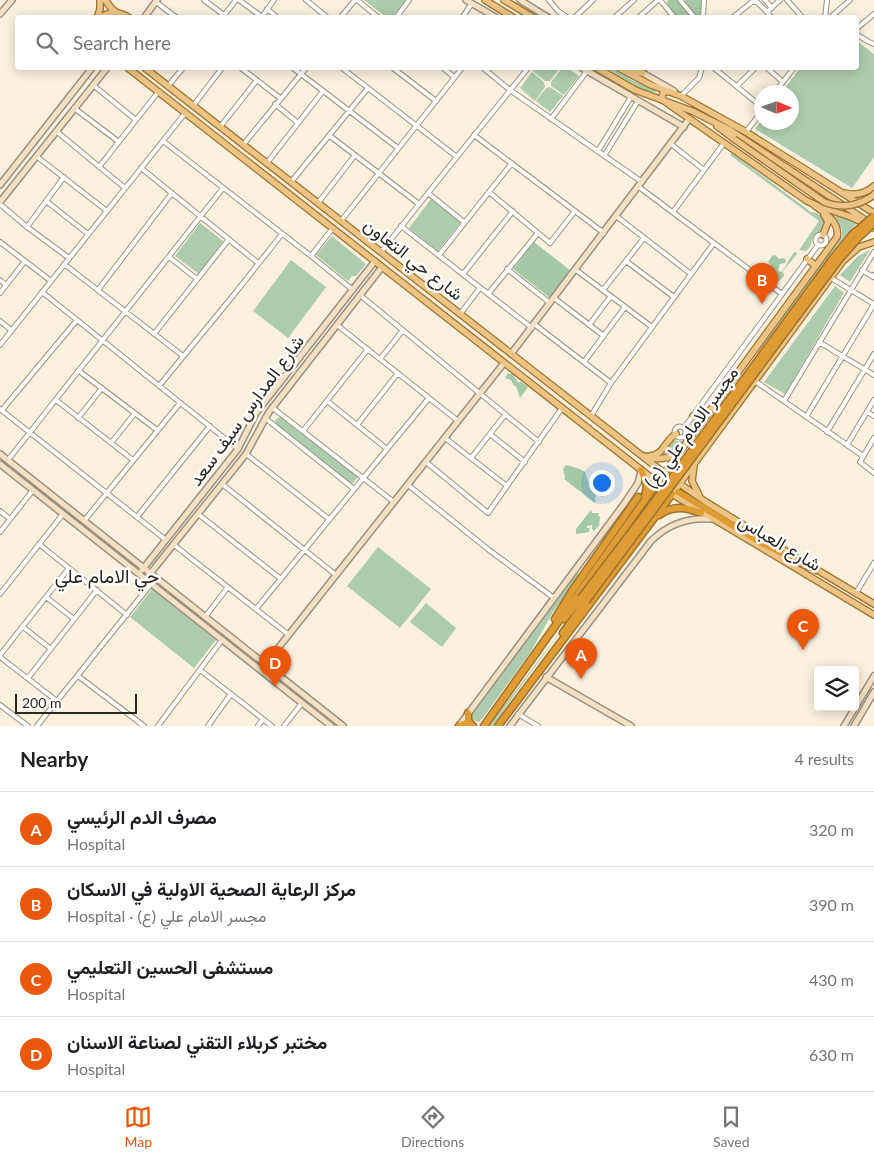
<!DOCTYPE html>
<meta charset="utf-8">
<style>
body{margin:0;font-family:Lato,Vazirmatn,sans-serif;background:#f6f6f6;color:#202124}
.controls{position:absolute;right:15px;bottom:15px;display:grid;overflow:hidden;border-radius:5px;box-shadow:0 2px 12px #0003}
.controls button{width:45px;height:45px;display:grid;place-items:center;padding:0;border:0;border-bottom:1px solid #e0e0e0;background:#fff;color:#202124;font:25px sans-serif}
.compass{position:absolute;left:754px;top:85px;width:45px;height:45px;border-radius:50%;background:#fff;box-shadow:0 2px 12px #0003;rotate:92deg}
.scale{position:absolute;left:15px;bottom:12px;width:122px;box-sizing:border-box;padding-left:5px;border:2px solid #29261f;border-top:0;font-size:14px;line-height:18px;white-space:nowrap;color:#29261f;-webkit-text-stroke:4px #fff;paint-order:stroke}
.you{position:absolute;left:601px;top:482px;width:18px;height:18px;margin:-12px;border:4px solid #fff;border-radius:50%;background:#1a73e8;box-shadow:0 0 0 8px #1a73e833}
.badge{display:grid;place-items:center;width:32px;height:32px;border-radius:50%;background:#ea580c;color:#fff;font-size:16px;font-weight:700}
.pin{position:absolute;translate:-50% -41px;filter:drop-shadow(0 1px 2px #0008)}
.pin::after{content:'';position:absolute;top:26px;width:18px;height:15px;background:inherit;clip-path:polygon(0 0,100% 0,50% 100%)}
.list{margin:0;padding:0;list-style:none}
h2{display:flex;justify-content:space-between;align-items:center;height:65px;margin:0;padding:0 20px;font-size:21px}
h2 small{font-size:16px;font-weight:400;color:#757577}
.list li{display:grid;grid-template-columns:32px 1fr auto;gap:15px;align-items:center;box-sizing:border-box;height:75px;padding:0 20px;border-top:1px solid #e0e0e0}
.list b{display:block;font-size:19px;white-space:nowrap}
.list p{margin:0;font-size:16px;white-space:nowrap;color:#757577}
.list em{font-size:16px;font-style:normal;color:#757577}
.icon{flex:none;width:28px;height:28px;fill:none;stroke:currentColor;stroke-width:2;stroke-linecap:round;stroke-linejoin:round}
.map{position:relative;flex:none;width:874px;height:726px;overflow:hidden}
.search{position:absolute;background:#fff;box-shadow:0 2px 12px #0003;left:15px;right:15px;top:15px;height:55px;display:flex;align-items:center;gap:12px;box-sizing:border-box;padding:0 18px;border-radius:5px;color:#757577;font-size:19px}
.sheet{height:365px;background:#fff}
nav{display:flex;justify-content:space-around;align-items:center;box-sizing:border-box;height:70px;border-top:1px solid #e0e0e0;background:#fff;font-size:14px;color:#757577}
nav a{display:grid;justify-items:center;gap:2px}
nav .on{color:#ea580c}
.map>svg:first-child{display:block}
.green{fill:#adcbad}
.forest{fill:#a5c8a5}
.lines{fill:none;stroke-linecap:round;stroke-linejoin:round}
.highway-tunnel{stroke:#d0c8b8;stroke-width:6;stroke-dasharray:6 3;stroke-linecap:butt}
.street-casing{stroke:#9a9181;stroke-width:6}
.secondary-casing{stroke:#9a9181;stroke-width:8}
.primary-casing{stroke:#9f732d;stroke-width:8}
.highway-casing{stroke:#9f732d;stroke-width:9}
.street{stroke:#fff;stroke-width:4}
.secondary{stroke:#f5e1c2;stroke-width:5}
.primary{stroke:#ecc485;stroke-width:5.5}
.highway{stroke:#df9c34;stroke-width:6}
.primary-bridge-casing{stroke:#9f732d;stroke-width:8;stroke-linecap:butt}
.highway-bridge-casing{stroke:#9f732d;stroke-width:9;stroke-linecap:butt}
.primary-bridge{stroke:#ecc485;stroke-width:5.5}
.highway-bridge{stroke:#df9c34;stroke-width:6}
.labels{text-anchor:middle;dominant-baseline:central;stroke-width:5;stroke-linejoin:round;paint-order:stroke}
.street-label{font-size:18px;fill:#29261f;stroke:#fff}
.neighbourhood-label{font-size:19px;fill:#29261f;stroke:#fff}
</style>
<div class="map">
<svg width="874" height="726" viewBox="0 0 874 726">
<rect width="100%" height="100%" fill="#faf0de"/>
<path class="green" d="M364,0H406L392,17H386Z
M857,41L874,54V157L852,188L755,129L761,121L762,122H792V92H782L800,68H856Z
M535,68H556L559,69L550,81H545L533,71Z
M562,68H568L579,76L564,95L551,86V82Z
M606,68H611L634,81L656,89V92C645,95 617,74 606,68Z
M532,72L544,82L545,87L535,101L520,88Z
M550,87L563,96L550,112L536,101L546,88Z
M731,152L811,212L817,213L826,220L822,231L814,235L810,247L806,251L799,250L819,221L730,155Z
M431,199L461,222L438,251L409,228Z
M834,216L858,222L837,246L758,354L757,353L842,236V229Z
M200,223L223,241L199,274L175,256Z
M332,236L366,264L356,276H352L348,281L316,255Z
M870,250L850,282L840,275L858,256Z
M291,260L326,287L288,338L253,311Z
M835,286L844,293L785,394L764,382Z
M280,417L358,477L351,485L278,428L275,420Z
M692,424L694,425C690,440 677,452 662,455L673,440C686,444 686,437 689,426Z
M378,547L431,589L400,628L347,586Z
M577,572L579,574L553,612L530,653L482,719L479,722L472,720V713Z
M152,589L216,640L194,668L130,617Z
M426,603L456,628L442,647L410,622Z
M566,624L492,726H489Z"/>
<path class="forest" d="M668,0H681L684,2L686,0H703L702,17H676L666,6Z
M534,242L571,271L550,298L513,269Z
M794,252L797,253V254L783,271L784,276L779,281H775L772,277L775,274L773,271V268L768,262L772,256L775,255L779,259L783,258L786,260L785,263L780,264L778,271L782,272Z
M508,373L513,375L518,382H521L528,387L520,398L516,386H514L511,380L505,378Z
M566,465L580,469L585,472L588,481L597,486L603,487L607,494L602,497L596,493L595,503L564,479L565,478L563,469Z
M591,510L592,513H599L598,515L600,517L599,526L594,531L592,529V525L587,526V528H590L589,532L576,534V529Z"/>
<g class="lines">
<path class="highway-tunnel" d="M638,497L651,489L667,488"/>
<defs>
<path id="street" d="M204,0L224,15
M239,0L262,17
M306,0L328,18
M357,0L379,18
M549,0L558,11L568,18
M660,0L675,18
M680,0L695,18
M765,0L772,8
M787,0L803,18
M156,2L177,18
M267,9L278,18
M767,12L772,18
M825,16L831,17L850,0
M222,18L236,0
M261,18L274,0
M340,18L355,0
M396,18L409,0
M462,18L472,3
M574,18L593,0
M614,18L634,0
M638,18L658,0
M703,18L704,0
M732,18L752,2H757L767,12L780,0
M825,18L827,0
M856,29L874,14
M856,34L869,42L874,44
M241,68L280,98
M293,68L398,148
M342,68L457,157
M393,68L436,101
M443,68L454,77
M483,68L510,90L642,182
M714,68L762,107
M767,68L783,82
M93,85L136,120
M168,86L183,68
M737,86L755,68
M775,92L794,68
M681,96L699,78L702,68
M275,104L298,123
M193,106L222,68
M74,108L119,142
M551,119L587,71
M220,127L257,80
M56,131L125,188
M746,132L762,111
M474,135L604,233
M330,136L419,204
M163,141L311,256L333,228
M671,144L704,170
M243,145L306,68
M598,151L631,97
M36,156L107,211
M604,156L638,101
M267,163L323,91
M99,167L159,91
M141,168L258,263
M291,182L368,88
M639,187L782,294
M489,192L550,243L575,211
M428,193L464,222
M46,201L88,234
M318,203L355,155
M0,204L27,227L69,258
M673,212L724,143
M616,216L691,274
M341,221L462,68
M401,226L532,328
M27,227L64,177
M815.5 240a5.5 5.5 0 1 1 11 0a5.5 5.5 0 1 1-11 0Z
M0,242L51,281
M381,252L528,68
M439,255L512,163
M311,256L353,290
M169,257L197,279
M626,261L674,297
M64,264L183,356
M507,269L550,303
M576,270L652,327
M862,270L873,277L874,275
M463,274L513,211
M0,280L6,285
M98,290L172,193
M603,290L644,238
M42,292L238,449
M0,293L25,261
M488,294L538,233
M360,295L539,442
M554,298L604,336
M460,314L480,288
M0,321L11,330
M534,324L611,383
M337,325L458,421
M589,325L611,296
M154,334L229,239
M819,342L874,375
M0,345L186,112
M380,359L403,330
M584,362L625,307
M79,371L157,430
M755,381L863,456
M159,386L232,297L282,234
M56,400L133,460
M327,401L387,449
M784,401L874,252
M273,408L394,502
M0,409L166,540
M2,410L77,320
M867,412L874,416
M591,416L611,383L714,243
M806,417L874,304L831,278
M78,418L102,388
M265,418L354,489
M357,425L398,373
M674.5 432a5.5 5.5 0 1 1 11 0a5.5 5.5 0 1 1-11 0Z
M684,428L818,245
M303,431L368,349
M827,432L874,354
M490,434L525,462
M445,438L507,486
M874,438L860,462L874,473
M111,443L135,413
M847,445L874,400
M246,454L329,519
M471,458L505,415
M8,460L223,188
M426,462L488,513L562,408
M222,484L336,575
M408,485L489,550L554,598
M0,511L10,519
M198,514L281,579
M137,517L210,426
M84,521L180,403
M0,532L33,490
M39,544L127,615
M174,545L289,635
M856,593L874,563
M0,594L63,514
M46,597L74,619
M256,609L429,398
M205,617L228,587
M23,627L51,649
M0,655L69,568
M0,657L57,701
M200,670L272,726
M78,676L144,726
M28,678L97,590
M0,705L28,726
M518,714L538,726
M37,726L151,584
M158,726L222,640
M208,726L231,694
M258,726L263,719
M284,726L302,703"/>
<path id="secondary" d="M466,0L497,18
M520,0L549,18
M0,14L12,0
M144,18L157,0
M582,68L684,127
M634,68L674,91
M0,185L92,68
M0,202L107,68
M511,354L689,119
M0,454L343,726
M0,464L331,726
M142,570L238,449L256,413L375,261
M149,575L246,454L269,412L382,267
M264,666L504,363
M546,677L631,726
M459,726L624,504L638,483L641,471
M510,726L651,541C668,524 688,517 712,519
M844,726L874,676
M854,726L874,692"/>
<path id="primary" d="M105,0L112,9L116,12
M485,0L514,18
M504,0L534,18
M97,18L100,9V0
M99,18C110,11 119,11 130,18
M128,68L672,494L874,615
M145,68L664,473L706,502L802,561
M597,68L635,90L692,111L730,130L870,223
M619,68L651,85L681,96L746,132L874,213
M628,70L643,73
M669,91L663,93L662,97L664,101L807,201L818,206L851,217L874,228
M717,126L734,139
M845,193C856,196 865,194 874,186
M823,235L828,222L824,215
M807,259L816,266
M693,416L702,421
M645,456C657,461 668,459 679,452
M650,456C664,455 665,440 676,434
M694,466L692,481L699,495
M657,483L837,237C840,222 825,213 814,205
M672,494L843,261L859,247L874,242
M814,568L874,604"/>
<path id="highway" d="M641,470L647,485L645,498
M678,492L763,544L817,570
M659,515C673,505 686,507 701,513
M555,619L572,591L638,497
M564,619L581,598
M563,633L586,601
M468,713V720L471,725
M459,726L466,723L473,726
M484,726L657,483
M498,726L672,494"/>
</defs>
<use href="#street" class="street-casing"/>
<use href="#secondary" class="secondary-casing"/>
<use href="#primary" class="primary-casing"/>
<use href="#highway" class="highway-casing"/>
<use href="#street" class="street"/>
<use href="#secondary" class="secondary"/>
<use href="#primary" class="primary"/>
<use href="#highway" class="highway"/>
<defs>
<path id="primary-bridge" d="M734,139L824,202C841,209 859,206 874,195"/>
<path id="highway-bridge" d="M581,598L646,513L834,257L852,235L874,216
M586,601L838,261L858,238L874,223"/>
</defs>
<use href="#primary-bridge" class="primary-bridge-casing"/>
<use href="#highway-bridge" class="highway-bridge-casing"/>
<use href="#primary-bridge" class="primary-bridge"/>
<use href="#highway-bridge" class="highway-bridge"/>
</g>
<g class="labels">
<g class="street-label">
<text transform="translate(414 259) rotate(38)">شارع حي التعاون</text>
<text transform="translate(246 410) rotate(-54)">شارع المدارس سيف سعد</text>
<text transform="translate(691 427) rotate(-54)">مجسر الامام علي (ع)</text>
<text transform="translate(780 542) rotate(31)">شارع العباس</text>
</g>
<g class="neighbourhood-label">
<text x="107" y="575">حي الامام علي</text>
</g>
</g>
</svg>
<div class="controls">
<button><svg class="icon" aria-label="layers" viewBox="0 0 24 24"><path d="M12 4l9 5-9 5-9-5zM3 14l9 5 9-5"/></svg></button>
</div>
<svg class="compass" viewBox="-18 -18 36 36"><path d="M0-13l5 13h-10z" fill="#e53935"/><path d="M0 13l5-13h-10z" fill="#757577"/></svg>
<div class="scale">200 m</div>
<div class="you"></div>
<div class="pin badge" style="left:581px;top:679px">A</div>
<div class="pin badge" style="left:762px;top:304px">B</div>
<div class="pin badge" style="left:803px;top:650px">C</div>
<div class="pin badge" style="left:275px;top:687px">D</div>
<div class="search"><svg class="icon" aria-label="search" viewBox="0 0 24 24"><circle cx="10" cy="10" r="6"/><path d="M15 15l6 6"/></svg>Search here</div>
</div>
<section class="sheet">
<h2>Nearby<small>4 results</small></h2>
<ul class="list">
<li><span class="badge">A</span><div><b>مصرف الدم الرئيسي</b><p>Hospital</p></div><em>320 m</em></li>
<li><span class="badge">B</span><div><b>مركز الرعاية الصحية الاولية في الاسكان</b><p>Hospital · مجسر الامام علي (ع)</p></div><em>390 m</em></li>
<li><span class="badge">C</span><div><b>مستشفى الحسين التعليمي</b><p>Hospital</p></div><em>430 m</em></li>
<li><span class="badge">D</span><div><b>مختبر كربلاء التقني لصناعة الاسنان</b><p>Hospital</p></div><em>630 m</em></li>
</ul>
</section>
<nav>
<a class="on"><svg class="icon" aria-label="map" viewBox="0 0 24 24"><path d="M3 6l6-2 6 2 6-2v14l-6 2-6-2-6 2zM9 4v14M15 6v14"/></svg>Map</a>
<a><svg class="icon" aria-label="directions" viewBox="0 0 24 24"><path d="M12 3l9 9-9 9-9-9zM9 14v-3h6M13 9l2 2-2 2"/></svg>Directions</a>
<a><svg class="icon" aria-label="saved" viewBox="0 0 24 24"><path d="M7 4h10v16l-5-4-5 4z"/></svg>Saved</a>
</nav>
